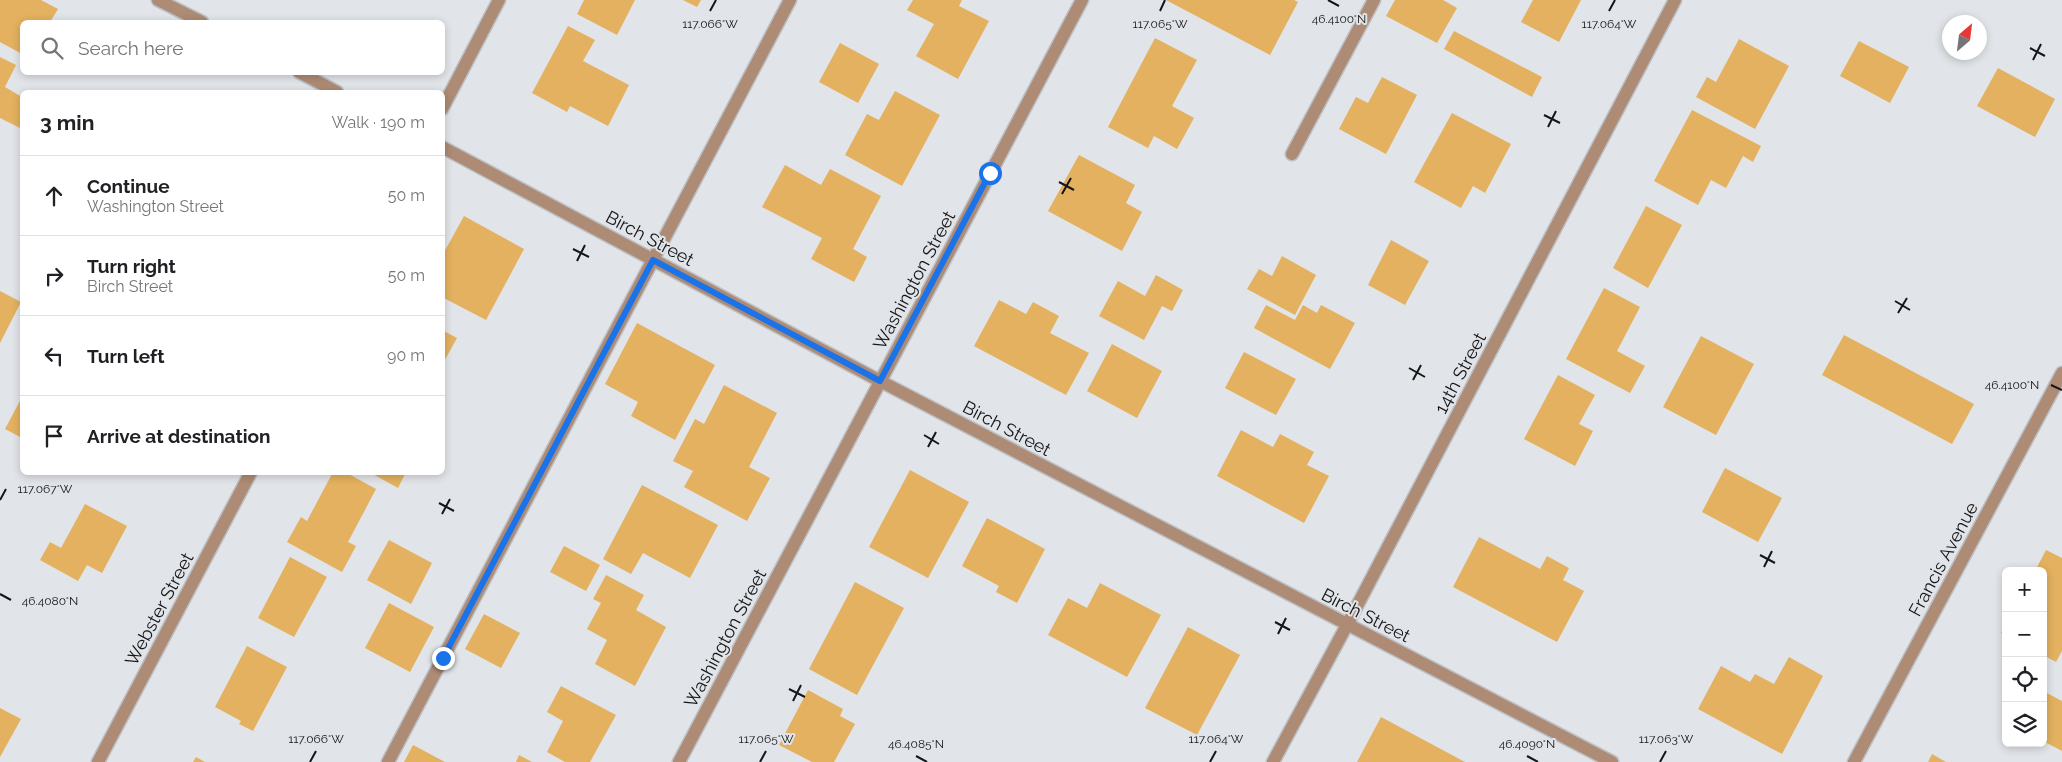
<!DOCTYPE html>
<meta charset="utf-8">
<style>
body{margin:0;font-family:Raleway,sans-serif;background:#f2f2f2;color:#202124}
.controls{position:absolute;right:15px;bottom:15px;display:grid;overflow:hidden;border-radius:8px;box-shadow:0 2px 8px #0003}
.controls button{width:45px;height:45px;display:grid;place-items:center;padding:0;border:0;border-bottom:1px solid #e0e0e0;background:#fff;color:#202124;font:25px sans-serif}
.compass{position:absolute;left:1942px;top:15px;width:45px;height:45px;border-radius:50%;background:#fff;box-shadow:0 2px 8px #0003;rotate:28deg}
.stop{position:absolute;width:15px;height:15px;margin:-11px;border:4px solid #1a73e8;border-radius:50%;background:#fff}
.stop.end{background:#1a73e8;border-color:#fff;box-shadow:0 1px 5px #0008}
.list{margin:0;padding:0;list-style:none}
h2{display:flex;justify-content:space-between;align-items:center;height:65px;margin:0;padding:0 20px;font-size:21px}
h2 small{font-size:16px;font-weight:400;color:#757577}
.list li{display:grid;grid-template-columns:32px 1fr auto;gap:15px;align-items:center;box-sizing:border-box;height:80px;padding:0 20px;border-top:1px solid #e0e0e0}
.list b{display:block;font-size:19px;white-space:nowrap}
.list p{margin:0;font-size:16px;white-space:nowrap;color:#757577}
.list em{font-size:16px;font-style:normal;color:#757577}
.icon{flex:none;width:28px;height:28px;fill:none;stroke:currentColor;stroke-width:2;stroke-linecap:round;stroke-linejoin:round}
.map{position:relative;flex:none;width:2062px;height:762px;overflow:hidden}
.search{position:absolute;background:#fff;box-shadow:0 2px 8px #0003;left:20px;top:20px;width:425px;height:55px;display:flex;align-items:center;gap:12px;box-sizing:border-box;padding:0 18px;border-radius:8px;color:#757577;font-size:19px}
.panel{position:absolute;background:#fff;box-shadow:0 2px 8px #0003;left:20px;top:90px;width:425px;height:385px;border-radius:8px}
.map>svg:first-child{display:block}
.building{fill:#e3b15f}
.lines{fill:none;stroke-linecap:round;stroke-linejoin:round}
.service-casing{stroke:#bcbfc3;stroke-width:15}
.minor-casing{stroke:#bcbfc3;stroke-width:15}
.service{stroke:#ad8b75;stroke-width:12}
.minor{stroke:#ad8b75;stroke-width:12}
.route{stroke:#1a73e8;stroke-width:6}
.ticks{fill:none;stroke:#161618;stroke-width:2}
.labels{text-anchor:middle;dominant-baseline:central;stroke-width:4;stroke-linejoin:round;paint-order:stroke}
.street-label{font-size:18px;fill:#161618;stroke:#e1e4e8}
.ticks-label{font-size:12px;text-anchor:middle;fill:#161618;stroke:#e1e4e8;stroke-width:4;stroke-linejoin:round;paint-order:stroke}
</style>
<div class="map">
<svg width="2062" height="762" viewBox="0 0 2062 762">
<rect width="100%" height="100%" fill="#e1e4e8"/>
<path class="building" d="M0,0H41L58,9L50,22H22V54L0,42Z
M584,0H635L617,35L577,14Z
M683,0H701L697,7Z
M913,0H962L959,6L989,21L958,79L916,56L934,24L907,10Z
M1166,0H1294L1298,2L1270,55Z
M1395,0H1443L1457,8L1437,43L1386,16Z
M1533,0H1581L1559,42L1521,22Z
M568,26L595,40L583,61L629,85L608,126L570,106L567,112L532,93Z
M1454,31L1542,77L1532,97L1444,49Z
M1155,38L1197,60L1172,106L1194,118L1177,149L1154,136L1148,148L1108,127Z
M1739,39L1789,66L1755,129L1696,97L1707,77L1716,82Z
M1859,41L1909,67L1890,103L1840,76Z
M840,43L879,64L858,103L819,82Z
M0,57L16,65L5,87L22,97V123L20,128L0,118Z
M1998,68L2055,99L2035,137L1977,106Z
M1382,77L1417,95L1386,154L1339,129L1356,97L1368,103Z
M895,91L940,115L902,186L845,155L867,114L879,120Z
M1692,110L1761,146L1753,162L1743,156L1726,188L1711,180L1698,205L1654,181Z
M1452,113L1511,144L1485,193L1473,186L1461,208L1414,182Z
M1079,155L1135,185L1126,203L1142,212L1122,251L1048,211Z
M785,165L821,185L830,169L881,196L853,249L867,257L854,282L811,259L822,238L762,207Z
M1646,206L1682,225L1648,288L1613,268Z
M464,216L524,249L486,320L442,297V256Z
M1391,240L1429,261L1405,305L1368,285Z
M1282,256L1316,275L1295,315L1247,289L1259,269L1272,276Z
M1156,275L1183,290L1172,311L1162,306L1144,340L1099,316L1118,281L1145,296Z
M1604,288L1640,307L1617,351L1645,366L1630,393L1566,359Z
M0,291L21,302L0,343Z
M999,300L1026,314L1033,302L1059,316L1050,333L1089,353L1066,395L974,346Z
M1266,305L1295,320L1303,305L1317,313L1321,305L1355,323L1330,369L1254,328Z
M637,323L715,365L675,440L631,416L638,402L605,384Z
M442,330L457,338L442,365Z
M1844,335L1974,404L1952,444L1822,375Z
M1701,336L1754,364L1716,435L1663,407Z
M1112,344L1162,371L1137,418L1087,391Z
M1244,352L1296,379L1276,415L1225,388Z
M1558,375L1595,395L1579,424L1593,431L1575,466L1524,439Z
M724,385L777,413L749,467L770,478L747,521L684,487L693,471L673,461L695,419L704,424Z
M22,397V438L5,429Z
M1241,430L1273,447L1280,434L1314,452L1307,465L1329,476L1304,523L1217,476Z
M1725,468L1782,498L1758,542L1702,512Z
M910,470L969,502L928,578L869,547Z
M333,472H345L376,489L348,542L356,546L342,572L287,542L301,517L307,521Z
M369,472H406L398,488Z
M642,485L718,525L690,578L643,553L631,574L603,559Z
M85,504L127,526L102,573L87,565L78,581L40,560L50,542L61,548Z
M987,518L1045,549L1017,603L996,592L999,586L962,566Z
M1479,537L1540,569L1547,556L1569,568L1563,580L1584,591L1557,642L1453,587Z
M389,540L432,563L411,604L367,580Z
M564,546L600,565L586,591L550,572Z
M2046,550L2062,558V651L2056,662L2043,655V571H2035Z
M290,557L327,577L294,637L258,618Z
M606,575L644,595L636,610L666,627L635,686L595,664L607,640L587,629L601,603L593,599Z
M855,582L904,608L857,695L809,669Z
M1100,583L1161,615L1127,677L1048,635L1068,598L1087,608Z
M389,603L434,627L410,672L365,648Z
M484,614L520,633L501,668L465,649Z
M2006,625V636L2001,633Z
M1188,627L1240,655L1197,735L1145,708Z
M247,646L287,667L253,731L239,724L241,721L215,707Z
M1789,657L1823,676L1782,754L1698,709L1721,666L1750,682L1755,674L1774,684Z
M561,686L616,715L590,762H565L547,752L563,721L547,712Z
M808,690L843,709L840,716L855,724L834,762H812L779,745Z
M2043,691L2062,701V751L2043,741Z
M0,708L21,719L0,757Z
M1381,717L1465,762H1357Z
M413,745L445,762H404Z
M1932,754L1946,762H1928Z
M519,755L532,762H516Z
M196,757L205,762H193Z"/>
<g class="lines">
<defs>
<path id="service" d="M1292,154L1374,0
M388,762L790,0"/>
<path id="minor" d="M158,0L202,22
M299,72L337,92
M442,109L499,0
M442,147L880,381L1612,762
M98,762L251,472
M679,762L1082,0
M1273,762L1347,625L1675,0
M1854,762L2062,373"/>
</defs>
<use href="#service" class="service-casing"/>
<use href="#minor" class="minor-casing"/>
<use href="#service" class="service"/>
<use href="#minor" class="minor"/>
</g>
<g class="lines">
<path class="route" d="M443,658L653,260L880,381L990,173"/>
</g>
<path class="ticks" d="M1328,0L1339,6M710,11L716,0M1160,11L1165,0M1609,11L1615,0M2030,48L2045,56M2033,60L2041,44M1544,115L1560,123M1548,127L1556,111M1059,182L1074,190M1062,194L1071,178M573,249L589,257M577,261L585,245M1895,301L1910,310M1898,313L1907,298M1409,368L1425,377M1413,380L1421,365M2051,385L2062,390M924,435L939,444M928,447L936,432M0,500L6,489M439,503L454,511M442,514L450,499M1760,555L1775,563M1764,567L1772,551M0,594L11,600M1275,622L1290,630M1278,634L1286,618M789,689L805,697M793,701L801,685M916,756L927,762M1527,756L1538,762M310,762L316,751M760,762L766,751M1210,762L1216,751M1660,762L1666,751"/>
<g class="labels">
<g class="street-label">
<text transform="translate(650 238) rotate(28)">Birch Street</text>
<text transform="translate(914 280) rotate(-62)">Washington Street</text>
<text transform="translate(1460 373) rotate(-62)">14th Street</text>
<text transform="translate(1007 428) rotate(28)">Birch Street</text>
<text transform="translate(1943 559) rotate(-62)">Francis Avenue</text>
<text transform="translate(159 609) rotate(-62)">Webster Street</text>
<text transform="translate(1366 615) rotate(27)">Birch Street</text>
<text transform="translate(725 638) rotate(-62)">Washington Street</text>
</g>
</g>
<g class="ticks-label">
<text x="1339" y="23">46.4100°N</text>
<text x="710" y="28">117.066°W</text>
<text x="1160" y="28">117.065°W</text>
<text x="1609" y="28">117.064°W</text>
<text x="2012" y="389">46.4100°N</text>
<text x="45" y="493">117.067°W</text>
<text x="50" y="605">46.4080°N</text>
<text x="316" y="743">117.066°W</text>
<text x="766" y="743">117.065°W</text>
<text x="1216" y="743">117.064°W</text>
<text x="1666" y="743">117.063°W</text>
<text x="916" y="748">46.4085°N</text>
<text x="1527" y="748">46.4090°N</text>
</g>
</svg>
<div class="controls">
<button>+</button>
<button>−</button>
<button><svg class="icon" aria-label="locate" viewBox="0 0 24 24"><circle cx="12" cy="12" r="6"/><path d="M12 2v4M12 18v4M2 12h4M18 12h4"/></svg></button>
<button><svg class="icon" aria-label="layers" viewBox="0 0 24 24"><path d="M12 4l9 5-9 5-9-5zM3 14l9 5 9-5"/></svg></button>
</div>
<svg class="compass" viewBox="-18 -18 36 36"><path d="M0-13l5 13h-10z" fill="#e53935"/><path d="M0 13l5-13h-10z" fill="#757577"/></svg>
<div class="stop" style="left:990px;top:173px"></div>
<div class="stop end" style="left:443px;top:658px"></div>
<div class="search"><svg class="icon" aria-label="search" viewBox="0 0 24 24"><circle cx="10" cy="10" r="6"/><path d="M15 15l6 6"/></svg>Search here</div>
<section class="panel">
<h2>3 min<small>Walk · 190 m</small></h2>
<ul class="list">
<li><svg class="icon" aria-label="ahead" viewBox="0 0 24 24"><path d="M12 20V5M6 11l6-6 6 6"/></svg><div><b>Continue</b><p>Washington Street</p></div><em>50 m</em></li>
<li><svg class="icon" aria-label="right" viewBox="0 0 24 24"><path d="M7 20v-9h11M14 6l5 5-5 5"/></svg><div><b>Turn right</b><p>Birch Street</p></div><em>50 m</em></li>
<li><svg class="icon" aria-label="left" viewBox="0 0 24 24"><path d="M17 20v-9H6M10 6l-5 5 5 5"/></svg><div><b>Turn left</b></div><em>90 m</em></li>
<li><svg class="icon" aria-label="arrive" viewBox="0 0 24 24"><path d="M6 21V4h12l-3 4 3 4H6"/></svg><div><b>Arrive at destination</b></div></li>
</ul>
</section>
</div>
